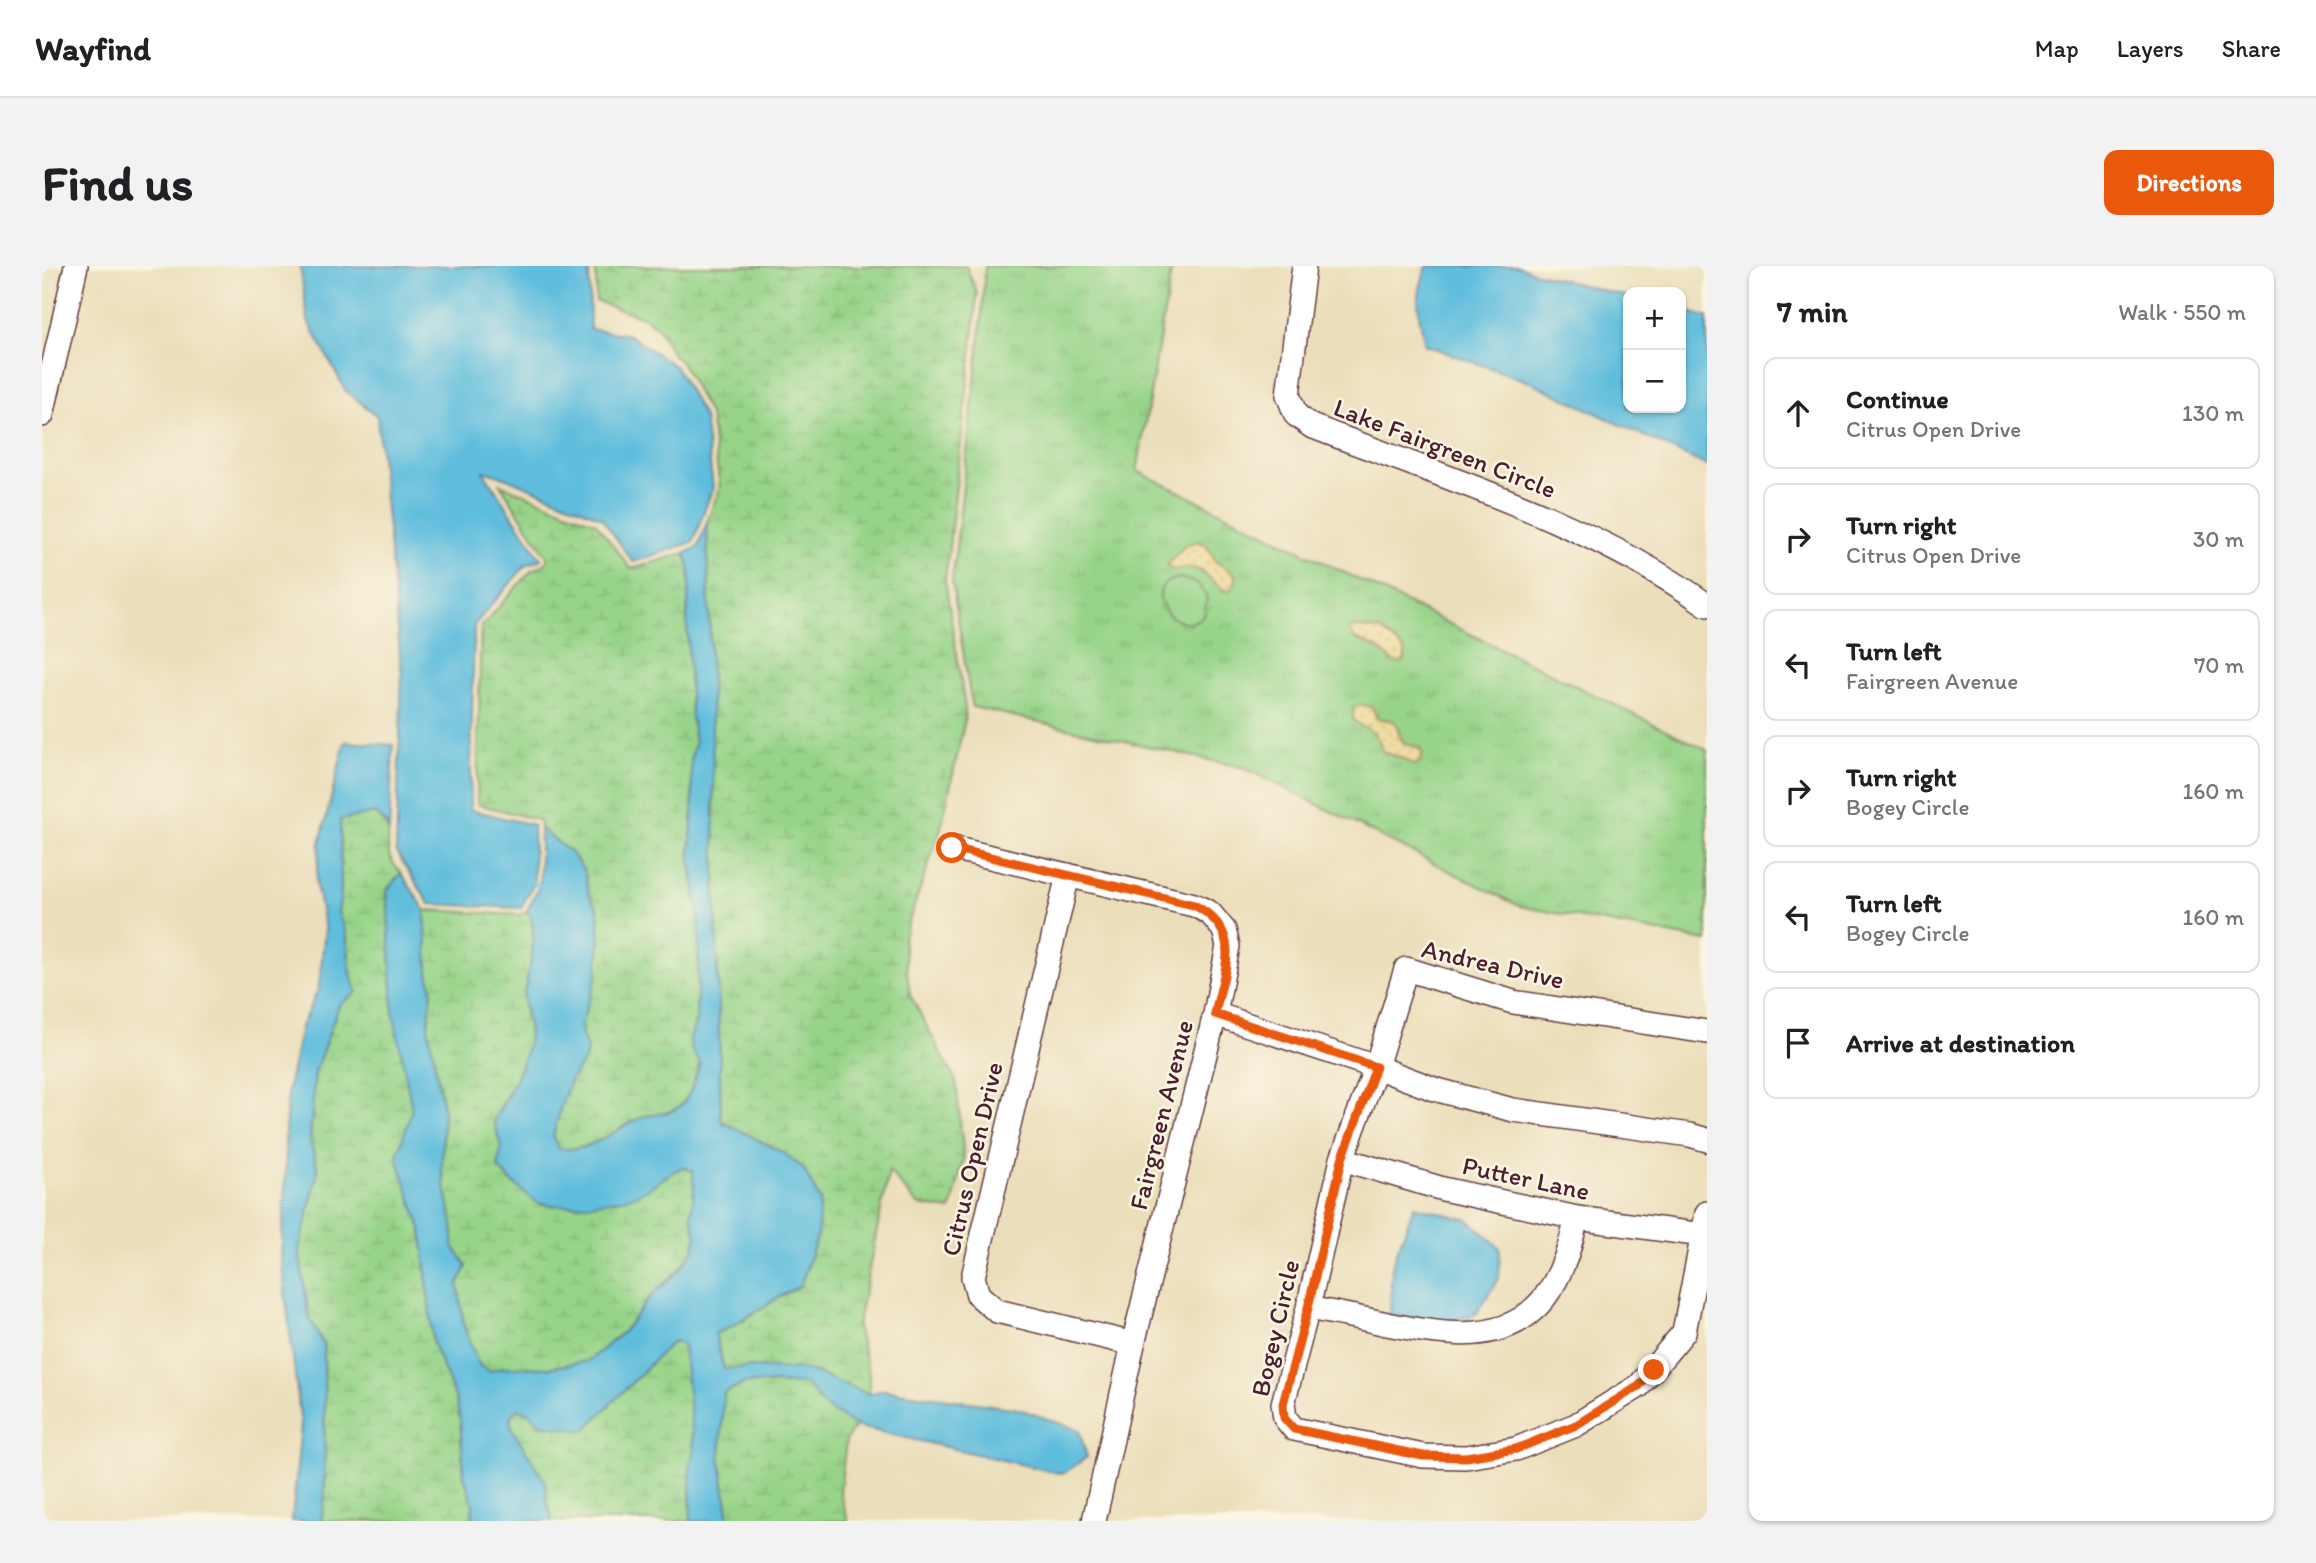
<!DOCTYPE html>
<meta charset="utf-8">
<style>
body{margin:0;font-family:Itim,sans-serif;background:#f2f2f2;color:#202124}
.controls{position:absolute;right:21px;top:21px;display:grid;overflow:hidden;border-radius:14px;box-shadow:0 2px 5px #0004}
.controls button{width:63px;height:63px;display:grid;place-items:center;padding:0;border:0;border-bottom:2px solid #e0e0e0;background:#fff;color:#202124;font:35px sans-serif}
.stop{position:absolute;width:21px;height:21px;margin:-16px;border:5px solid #ea580c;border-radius:50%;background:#fff}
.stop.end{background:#ea580c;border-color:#fff;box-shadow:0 2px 7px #0008}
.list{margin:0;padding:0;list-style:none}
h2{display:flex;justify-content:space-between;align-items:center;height:91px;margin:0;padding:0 28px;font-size:30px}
h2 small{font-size:23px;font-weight:400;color:#757577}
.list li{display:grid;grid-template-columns:46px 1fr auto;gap:21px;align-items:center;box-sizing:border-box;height:112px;margin:0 14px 14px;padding:0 14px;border:2px solid #e0e0e0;border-radius:14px}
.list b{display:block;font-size:26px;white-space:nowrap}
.list p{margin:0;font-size:23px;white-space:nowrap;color:#757577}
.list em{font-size:23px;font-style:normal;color:#757577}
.icon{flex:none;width:38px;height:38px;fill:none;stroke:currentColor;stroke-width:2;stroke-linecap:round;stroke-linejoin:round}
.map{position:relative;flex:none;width:1665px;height:1255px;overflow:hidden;border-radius:14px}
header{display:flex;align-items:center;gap:42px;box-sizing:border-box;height:98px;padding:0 35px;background:#fff;border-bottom:2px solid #e0e0e0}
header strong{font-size:33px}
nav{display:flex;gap:38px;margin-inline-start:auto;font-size:24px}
.intro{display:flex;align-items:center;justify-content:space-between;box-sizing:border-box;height:168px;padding:0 42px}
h1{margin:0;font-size:49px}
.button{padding:18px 32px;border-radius:14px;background:#ea580c;color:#fff;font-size:24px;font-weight:700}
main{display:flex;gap:42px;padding:0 42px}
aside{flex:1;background:#fff;border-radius:14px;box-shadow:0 2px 5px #0004}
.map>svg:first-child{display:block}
.grass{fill:url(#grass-tufts);stroke:#707a5a;stroke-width:2}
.wetland{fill:url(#wetland-marsh);stroke:#707a5a;stroke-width:2}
.sand{fill:url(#sand-dots);stroke:#9c7c64;stroke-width:2}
.garden{fill:#97d489;stroke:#707a5a;stroke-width:2}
.water{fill:#5fbddd;stroke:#546e84;stroke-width:2}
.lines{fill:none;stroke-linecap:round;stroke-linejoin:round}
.stream{stroke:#5fbddd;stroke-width:4.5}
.minor-casing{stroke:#623c40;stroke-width:26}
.minor{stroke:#fff;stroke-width:23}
.route{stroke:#ea580c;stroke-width:9}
.labels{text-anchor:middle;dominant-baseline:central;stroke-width:5;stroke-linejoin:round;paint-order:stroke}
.street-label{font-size:26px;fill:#4a1f2b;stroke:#fcf5e5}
</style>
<header>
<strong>Wayfind</strong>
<nav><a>Map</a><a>Layers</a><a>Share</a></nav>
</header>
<div class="intro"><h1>Find us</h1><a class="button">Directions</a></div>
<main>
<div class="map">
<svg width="1665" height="1255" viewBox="0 0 1665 1255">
<defs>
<pattern id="grass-tufts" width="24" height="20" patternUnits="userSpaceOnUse" patternTransform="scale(1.75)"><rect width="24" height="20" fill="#97d489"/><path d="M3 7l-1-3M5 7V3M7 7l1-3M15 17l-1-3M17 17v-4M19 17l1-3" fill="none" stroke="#84b676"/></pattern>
<pattern id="wetland-marsh" width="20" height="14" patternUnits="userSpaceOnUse" patternTransform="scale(1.75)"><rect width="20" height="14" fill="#97d489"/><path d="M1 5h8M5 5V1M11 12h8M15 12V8" fill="none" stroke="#84b676"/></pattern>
<pattern id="sand-dots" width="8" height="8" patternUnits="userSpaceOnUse" patternTransform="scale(1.75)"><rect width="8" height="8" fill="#eeda9e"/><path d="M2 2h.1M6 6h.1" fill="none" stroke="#cebb88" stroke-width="1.8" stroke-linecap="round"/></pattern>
</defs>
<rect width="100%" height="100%" fill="#fcf5e5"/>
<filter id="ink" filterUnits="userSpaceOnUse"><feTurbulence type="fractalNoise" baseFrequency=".0143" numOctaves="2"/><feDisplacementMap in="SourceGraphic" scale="14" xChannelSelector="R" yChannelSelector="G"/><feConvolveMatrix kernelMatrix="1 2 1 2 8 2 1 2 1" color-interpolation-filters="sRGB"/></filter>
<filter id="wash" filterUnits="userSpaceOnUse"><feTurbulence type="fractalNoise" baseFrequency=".00686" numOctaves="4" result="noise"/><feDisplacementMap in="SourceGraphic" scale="28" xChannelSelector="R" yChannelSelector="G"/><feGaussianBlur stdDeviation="1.57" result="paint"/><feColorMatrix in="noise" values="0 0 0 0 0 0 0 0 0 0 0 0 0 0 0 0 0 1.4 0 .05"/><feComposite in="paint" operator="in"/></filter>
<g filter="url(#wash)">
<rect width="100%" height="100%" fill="#ebdeba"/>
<path class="grass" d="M943,0H1130L1095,205L1665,484V675L1477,640L1203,502L930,441L910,316L939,63Z"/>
<path class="wetland" d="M554,0H924L935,27L932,63L903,315L923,441L922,458L899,562L861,672L868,729L914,815L922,893L909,944L876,939L847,905L815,1061L827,1108V1128L765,1104L707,1101L682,1103L673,1068C704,1056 728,1034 758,1020L765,1001L778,935L770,919L761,902L740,886L679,855L665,256L678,221L668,150L640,97L632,90L616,62L603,52L554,35Z
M458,218L554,257L589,303L643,287L648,303L645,354L649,451L653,476L649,493L651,545L648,589L658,660L654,755L648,773L649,783L658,796C653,811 649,831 637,841C626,849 613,847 601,851C572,862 550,888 516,882L511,871L518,843L528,814L543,793L545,782L540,771L539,759L555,709L556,643L547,628L542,605L530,588L498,562L497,554L435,538L439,361L489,305L503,298L506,292Z
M334,547C353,567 343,566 347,588C348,595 355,601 359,607L345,624L351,744L371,843L355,891L380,966L391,1077L413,1131L418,1153L422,1209L431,1239L430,1254L440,1255H279L283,1230L282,1080L267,1051L257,984L276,905L268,874L273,806L297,739L315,725L309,709L304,667L296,647L299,624L298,554Z
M383,644L478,649L485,645C500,664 485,706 482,729C480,748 491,759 485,782C478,808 464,831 452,855L459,881L456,902L474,920L484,926L521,939L566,935L595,928L627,907L641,901L651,905L655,971L652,983L637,1004L610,1029L581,1066L546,1095L507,1102L461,1101L448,1105L438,1100L430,1085L422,1060L416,1018L425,1000L411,980V959L400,905L401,842L386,761L390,724L386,705Z
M631,1075L641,1079L644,1092L652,1183L648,1201L649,1255H511L505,1236L504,1217L469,1161L468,1151L476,1142L489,1148L497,1158L584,1123Z
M703,1117L764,1118L782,1140L813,1160L804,1174L798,1227L806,1255H687L678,1190L682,1127Z"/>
<path class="sand" d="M1156,275L1165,279L1174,296L1192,307L1194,314L1190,322L1185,325C1172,320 1164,304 1150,302C1144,301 1138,303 1132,304L1125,299L1143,279Z
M1311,361L1339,364L1363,384V393L1359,397L1352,396L1337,383L1312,372L1308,365Z
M1319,439L1330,441L1335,452C1363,456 1349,456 1361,476C1371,482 1387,480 1377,497L1372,499L1359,492L1341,486C1338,478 1335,468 1326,463C1319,459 1316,460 1311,454V442Z"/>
<path class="garden" d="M1138,312L1156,318L1165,331L1163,348C1135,378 1092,319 1138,312Z"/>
<path class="water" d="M258,0H547L548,63L587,69L634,101L662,152L671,221L651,276L591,296L559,251L455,208L441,205L499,293L484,299L432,359L428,544L491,559L492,617L479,642L388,638L354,586L360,409L335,150L304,125L266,55Z
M1385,0H1477L1492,6L1586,31V142H1639V44L1665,51V200L1491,117L1383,79C1376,45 1372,33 1385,0Z
M665,256L679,855L740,886L761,902L778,935L775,971L758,1020C728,1034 703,1055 673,1068L682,1103L707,1101L765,1104L827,1128L841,1124L977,1143L1037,1164L1045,1191L1021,1208L813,1160L782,1140L764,1118L703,1117L682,1127L678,1190L687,1255H649L648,1201L652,1183L641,1079L631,1075L542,1165L497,1158L489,1148L476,1142L468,1151L469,1161L504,1217L505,1236L511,1255L430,1254L431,1239L422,1209L418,1153L413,1131L391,1077L380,966L355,891L370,843L351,745L345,624L359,607L383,644L386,705L390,724L386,761L401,842L400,905L411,959V980L425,1000L416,1018L422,1060L434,1092L438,1100L448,1105L461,1101L507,1102L546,1095L581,1066L610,1029L637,1004L652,983L655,971L649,950L652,925L651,905L641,901C624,908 611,922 594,929C576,935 515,944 497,937C484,931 467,912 456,902L459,881L452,855C464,831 478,808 485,782C491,759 480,748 482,729C485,706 500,664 485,645L498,618V562L530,588L542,605L547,628L556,643L558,673L555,709L539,759L540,771L545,782L543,793L528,814L518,843L511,871L516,882C549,889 572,862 601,851C613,847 626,850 637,841C649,831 653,811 658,797L649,783L648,773L654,755L658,660L648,589L651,545L649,493L653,476L649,451L645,354L648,303L643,287L656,281Z
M303,476L351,479L347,567L345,559L334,547L298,554L299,624L296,647L304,667L309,709L315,726L297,739L273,806L268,874L276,905L257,984L267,1051L282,1080L283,1230L279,1255H250L259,1159L239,992L244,903L243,864L246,823L259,761L277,721L283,663L274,618L278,577Z
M1372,940L1427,954L1458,982L1457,1012L1434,1048L1404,1057L1348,1049L1350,1000Z"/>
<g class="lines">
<path class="stream" d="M492,617L503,622"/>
</g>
</g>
<g filter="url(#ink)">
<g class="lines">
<defs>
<path id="minor" d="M1262,0L1246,129L1254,149L1269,160C1404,212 1546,255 1665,339
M0,149L34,0
M910,582L1152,639L1168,647L1182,664L1186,680L1173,748L1091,1078L1052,1255
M1026,609L931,1011L936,1029L955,1045L1091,1078
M1173,748L1334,801L1392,823L1471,844L1648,869L1665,874
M1665,766L1471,736L1364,703L1334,801L1300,893L1266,1042L1241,1138L1243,1152L1252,1163L1381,1190L1424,1191L1474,1183L1534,1159L1597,1120L1642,1066L1665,947
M1300,893L1401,923L1535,952L1661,969
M1266,1042C1293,1047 1319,1052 1345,1058C1399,1068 1464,1082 1503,1031C1521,1007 1528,980 1535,952"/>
</defs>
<use href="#minor" class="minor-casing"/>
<use href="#minor" class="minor"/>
</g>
</g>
<g class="lines" filter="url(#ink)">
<path class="route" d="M910,582L1152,639C1203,666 1182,702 1173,748L1334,801L1300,893L1266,1042L1241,1138L1242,1152L1252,1163L1381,1190L1424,1191L1474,1183L1534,1159L1597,1120L1612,1104"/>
</g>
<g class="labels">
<g class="street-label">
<text transform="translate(1403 182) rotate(21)">Lake Fairgreen Circle</text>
<text transform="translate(1451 698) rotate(13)">Andrea Drive</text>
<text transform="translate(1119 849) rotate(-76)">Fairgreen Avenue</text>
<text transform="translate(930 893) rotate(-77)">Citrus Open Drive</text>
<text transform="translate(1484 912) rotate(12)">Putter Lane</text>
<text transform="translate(1233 1062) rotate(-77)">Bogey Circle</text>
</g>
</g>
</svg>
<div class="controls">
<button>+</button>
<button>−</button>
</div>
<div class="stop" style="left:910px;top:582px"></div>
<div class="stop end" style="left:1612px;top:1104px"></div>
</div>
<aside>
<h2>7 min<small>Walk · 550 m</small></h2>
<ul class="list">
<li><svg class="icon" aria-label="ahead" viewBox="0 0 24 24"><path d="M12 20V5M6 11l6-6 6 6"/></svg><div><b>Continue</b><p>Citrus Open Drive</p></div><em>130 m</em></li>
<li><svg class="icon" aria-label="right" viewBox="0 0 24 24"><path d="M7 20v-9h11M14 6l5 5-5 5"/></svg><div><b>Turn right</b><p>Citrus Open Drive</p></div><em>30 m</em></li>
<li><svg class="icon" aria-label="left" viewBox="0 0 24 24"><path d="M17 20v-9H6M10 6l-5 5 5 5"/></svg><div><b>Turn left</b><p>Fairgreen Avenue</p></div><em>70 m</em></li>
<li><svg class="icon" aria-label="right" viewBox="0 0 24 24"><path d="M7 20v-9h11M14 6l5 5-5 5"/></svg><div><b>Turn right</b><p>Bogey Circle</p></div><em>160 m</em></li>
<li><svg class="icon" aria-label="left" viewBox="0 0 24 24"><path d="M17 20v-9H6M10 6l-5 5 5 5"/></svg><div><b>Turn left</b><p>Bogey Circle</p></div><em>160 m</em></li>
<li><svg class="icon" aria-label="arrive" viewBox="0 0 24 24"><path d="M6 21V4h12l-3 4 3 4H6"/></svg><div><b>Arrive at destination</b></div></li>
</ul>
</aside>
</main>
